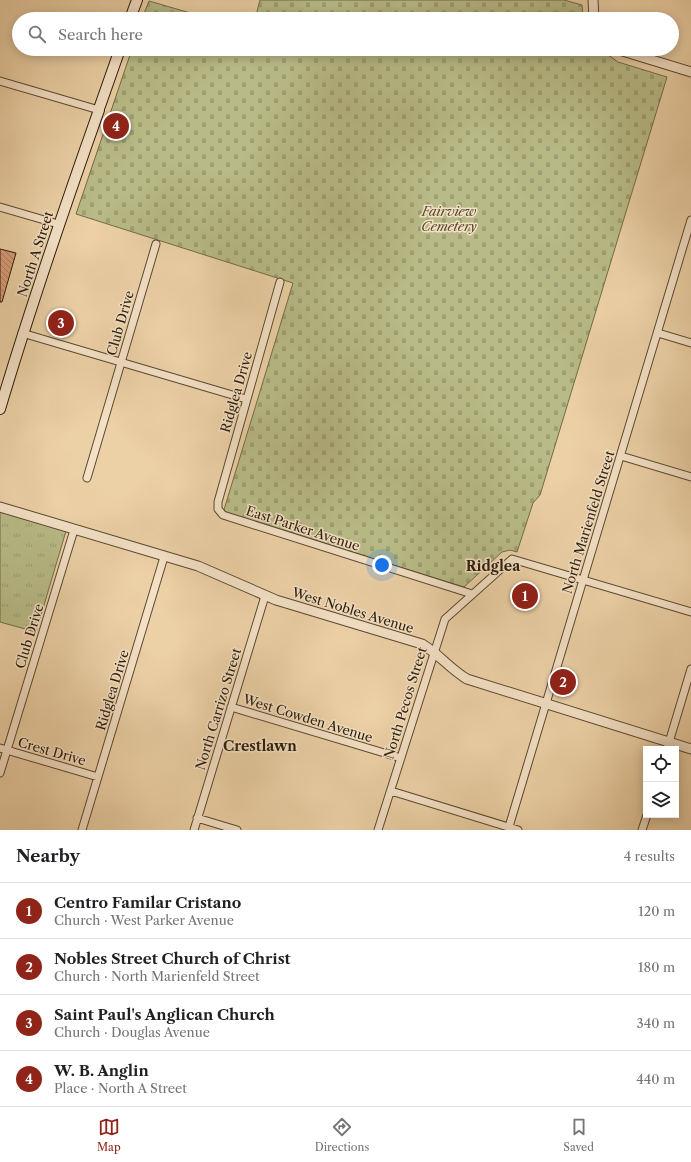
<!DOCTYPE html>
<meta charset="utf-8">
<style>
body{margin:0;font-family:"Libre Caslon Text",serif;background:#f6f6f6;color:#202124}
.controls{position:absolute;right:12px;bottom:12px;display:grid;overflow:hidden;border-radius:0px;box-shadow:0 2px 10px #0003}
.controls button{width:36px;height:36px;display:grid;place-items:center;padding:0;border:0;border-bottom:1px solid #e0e0e0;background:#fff;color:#202124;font:20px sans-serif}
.you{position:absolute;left:382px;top:565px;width:14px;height:14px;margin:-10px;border:3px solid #fff;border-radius:50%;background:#1a73e8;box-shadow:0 0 0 6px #1a73e833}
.badge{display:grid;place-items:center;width:26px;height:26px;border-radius:50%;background:#8f2418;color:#fff;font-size:13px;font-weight:700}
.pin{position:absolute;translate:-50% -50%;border:2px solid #fff;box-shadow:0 1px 4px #0006}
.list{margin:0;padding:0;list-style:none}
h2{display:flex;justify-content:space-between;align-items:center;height:52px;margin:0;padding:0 16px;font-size:17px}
h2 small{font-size:13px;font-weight:400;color:#757577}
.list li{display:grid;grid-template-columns:26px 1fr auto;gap:12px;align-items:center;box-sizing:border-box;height:56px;padding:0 16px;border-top:1px solid #e0e0e0}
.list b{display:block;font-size:15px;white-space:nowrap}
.list p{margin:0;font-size:13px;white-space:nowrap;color:#757577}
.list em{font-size:13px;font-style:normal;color:#757577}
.icon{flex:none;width:22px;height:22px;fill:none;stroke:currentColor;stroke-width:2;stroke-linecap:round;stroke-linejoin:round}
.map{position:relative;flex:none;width:691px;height:830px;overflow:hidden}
.search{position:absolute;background:#fff;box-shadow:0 2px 10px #0003;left:12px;right:12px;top:12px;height:44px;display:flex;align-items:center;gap:10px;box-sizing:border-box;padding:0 14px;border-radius:22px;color:#757577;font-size:15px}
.sheet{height:276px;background:#fff}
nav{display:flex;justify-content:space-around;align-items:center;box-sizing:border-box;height:56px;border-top:1px solid #e0e0e0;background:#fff;font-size:11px;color:#757577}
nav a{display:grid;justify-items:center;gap:2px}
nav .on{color:#8f2418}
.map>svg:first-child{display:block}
.cemetery{fill:url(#cemetery-stones);stroke:#726c47}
.park{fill:url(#park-tufts);stroke:#726c47}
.building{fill:url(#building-back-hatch);stroke:#2b1c07}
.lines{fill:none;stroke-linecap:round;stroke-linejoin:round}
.minor-casing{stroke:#5b492f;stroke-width:9}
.tertiary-casing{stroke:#5b492f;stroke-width:11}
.secondary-casing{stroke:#2b1c07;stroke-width:12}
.minor{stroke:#f3e0c5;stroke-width:7}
.tertiary{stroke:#f3e0c5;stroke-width:9}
.secondary{stroke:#f3e0c5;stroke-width:10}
.labels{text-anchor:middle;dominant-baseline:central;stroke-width:3;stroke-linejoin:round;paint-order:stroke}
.park-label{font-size:13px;font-style:italic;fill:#554c2d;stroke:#f3e0c5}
.street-label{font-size:13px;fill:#2b1c07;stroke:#f3e0c5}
.neighbourhood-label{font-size:14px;font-weight:bold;fill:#2b1c07;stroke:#f3e0c5}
</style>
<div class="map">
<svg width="691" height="830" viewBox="0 0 691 830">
<defs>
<pattern id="cemetery-stones" width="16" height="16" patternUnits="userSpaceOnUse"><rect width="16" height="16" fill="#b8bb87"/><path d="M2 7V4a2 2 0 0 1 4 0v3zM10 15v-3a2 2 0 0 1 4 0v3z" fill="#9ea073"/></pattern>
<pattern id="park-tufts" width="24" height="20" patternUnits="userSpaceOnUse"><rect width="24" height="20" fill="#b8bb87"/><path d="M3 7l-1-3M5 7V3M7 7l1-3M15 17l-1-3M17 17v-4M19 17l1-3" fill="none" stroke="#9ea073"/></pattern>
<pattern id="building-back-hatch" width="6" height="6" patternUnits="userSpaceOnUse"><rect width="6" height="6" fill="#d99c79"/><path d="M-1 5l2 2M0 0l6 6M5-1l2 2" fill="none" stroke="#b07e61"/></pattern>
</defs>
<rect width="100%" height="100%" fill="#ecd0a6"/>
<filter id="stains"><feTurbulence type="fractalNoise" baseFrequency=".005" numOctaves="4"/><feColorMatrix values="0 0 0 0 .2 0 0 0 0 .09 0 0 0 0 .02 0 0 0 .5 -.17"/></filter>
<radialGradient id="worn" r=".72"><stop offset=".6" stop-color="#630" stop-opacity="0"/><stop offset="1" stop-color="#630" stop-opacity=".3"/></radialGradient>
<path class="cemetery" d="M260,0H564L582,5L583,19H255Z
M149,1L211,19H142Z
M132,49H600L618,62L667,77L540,495L533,503L517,552L510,550L502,552L464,587L223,513L293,283L76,214Z"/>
<path class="park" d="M0,512L66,531L36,632L0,622Z"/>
<path class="building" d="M0,249L16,253L2,302H0Z
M53,312L73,318L69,333L49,327Z"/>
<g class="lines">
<defs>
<path id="minor" d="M0,81L99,110L100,106
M0,207L58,224
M280,282L218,502V509L223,515L472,594
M22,333L246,399
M658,333L691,343
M621,456L691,477
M87,478L156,244
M231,707L401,758
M0,748L98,777
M667,749L691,669
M0,773L74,530
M391,791L518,830
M197,818L237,830
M82,830L164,557
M194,830L265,596
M378,830L445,619L512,559L691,612
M508,830L691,220
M642,830L647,815"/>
<path id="tertiary" d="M593,0L594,19
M616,49L691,72
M0,507L198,566L276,600L422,644C439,654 450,669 467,679L691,749"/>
<path id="secondary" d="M130,19L137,0
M100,106L120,49
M0,409C30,308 64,209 99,110"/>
</defs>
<use href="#minor" class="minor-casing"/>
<use href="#tertiary" class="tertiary-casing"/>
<use href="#secondary" class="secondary-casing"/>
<use href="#minor" class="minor"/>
<use href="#tertiary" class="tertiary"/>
<use href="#secondary" class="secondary"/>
</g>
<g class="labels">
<g class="park-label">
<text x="449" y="211">Fairview<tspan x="449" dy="15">Cemetery</tspan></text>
</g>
<g class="street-label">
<text transform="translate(35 254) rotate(-72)">North A Street</text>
<text transform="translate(120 323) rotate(-74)">Club Drive</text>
<text transform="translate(236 392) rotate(-74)">Ridglea Drive</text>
<text transform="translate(588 522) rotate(-73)">North Marienfeld Street</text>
<text transform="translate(303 528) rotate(18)">East Parker Avenue</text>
<text transform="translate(353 610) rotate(17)">West Nobles Avenue</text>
<text transform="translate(29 636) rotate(-73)">Club Drive</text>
<text transform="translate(112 690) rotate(-73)">Ridglea Drive</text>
<text transform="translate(405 703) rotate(-73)">North Pecos Street</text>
<text transform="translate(218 709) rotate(-73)">North Carrizo Street</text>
<text transform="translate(308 718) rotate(17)">West Cowden Avenue</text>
<text transform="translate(52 751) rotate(16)">Crest Drive</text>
</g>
<g class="neighbourhood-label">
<text x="493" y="566">Ridglea</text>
<text x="260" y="746">Crestlawn</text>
</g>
</g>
<rect width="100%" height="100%" filter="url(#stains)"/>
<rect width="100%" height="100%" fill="url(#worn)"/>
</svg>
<div class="controls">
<button><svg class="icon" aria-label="locate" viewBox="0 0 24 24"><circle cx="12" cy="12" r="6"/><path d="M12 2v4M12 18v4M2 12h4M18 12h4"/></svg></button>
<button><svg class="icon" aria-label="layers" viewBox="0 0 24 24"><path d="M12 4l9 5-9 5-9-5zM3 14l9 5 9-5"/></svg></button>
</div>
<div class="you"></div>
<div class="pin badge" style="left:525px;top:596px">1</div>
<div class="pin badge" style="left:563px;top:682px">2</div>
<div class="pin badge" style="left:61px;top:323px">3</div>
<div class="pin badge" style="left:116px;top:126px">4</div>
<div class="search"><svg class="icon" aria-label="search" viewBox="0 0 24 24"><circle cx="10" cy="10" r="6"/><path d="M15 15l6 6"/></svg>Search here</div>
</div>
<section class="sheet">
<h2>Nearby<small>4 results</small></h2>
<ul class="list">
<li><span class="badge">1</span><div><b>Centro Familar Cristano</b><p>Church · West Parker Avenue</p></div><em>120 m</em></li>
<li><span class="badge">2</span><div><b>Nobles Street Church of Christ</b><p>Church · North Marienfeld Street</p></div><em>180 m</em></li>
<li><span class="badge">3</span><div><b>Saint Paul's Anglican Church</b><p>Church · Douglas Avenue</p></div><em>340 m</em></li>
<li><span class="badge">4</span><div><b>W. B. Anglin</b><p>Place · North A Street</p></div><em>440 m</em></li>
</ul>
</section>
<nav>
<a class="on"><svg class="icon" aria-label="map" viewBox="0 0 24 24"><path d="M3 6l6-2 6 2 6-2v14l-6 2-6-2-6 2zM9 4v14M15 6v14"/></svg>Map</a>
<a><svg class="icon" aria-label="directions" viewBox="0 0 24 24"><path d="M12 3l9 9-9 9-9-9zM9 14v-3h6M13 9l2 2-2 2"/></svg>Directions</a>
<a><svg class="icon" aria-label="saved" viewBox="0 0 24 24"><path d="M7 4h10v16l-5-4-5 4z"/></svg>Saved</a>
</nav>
